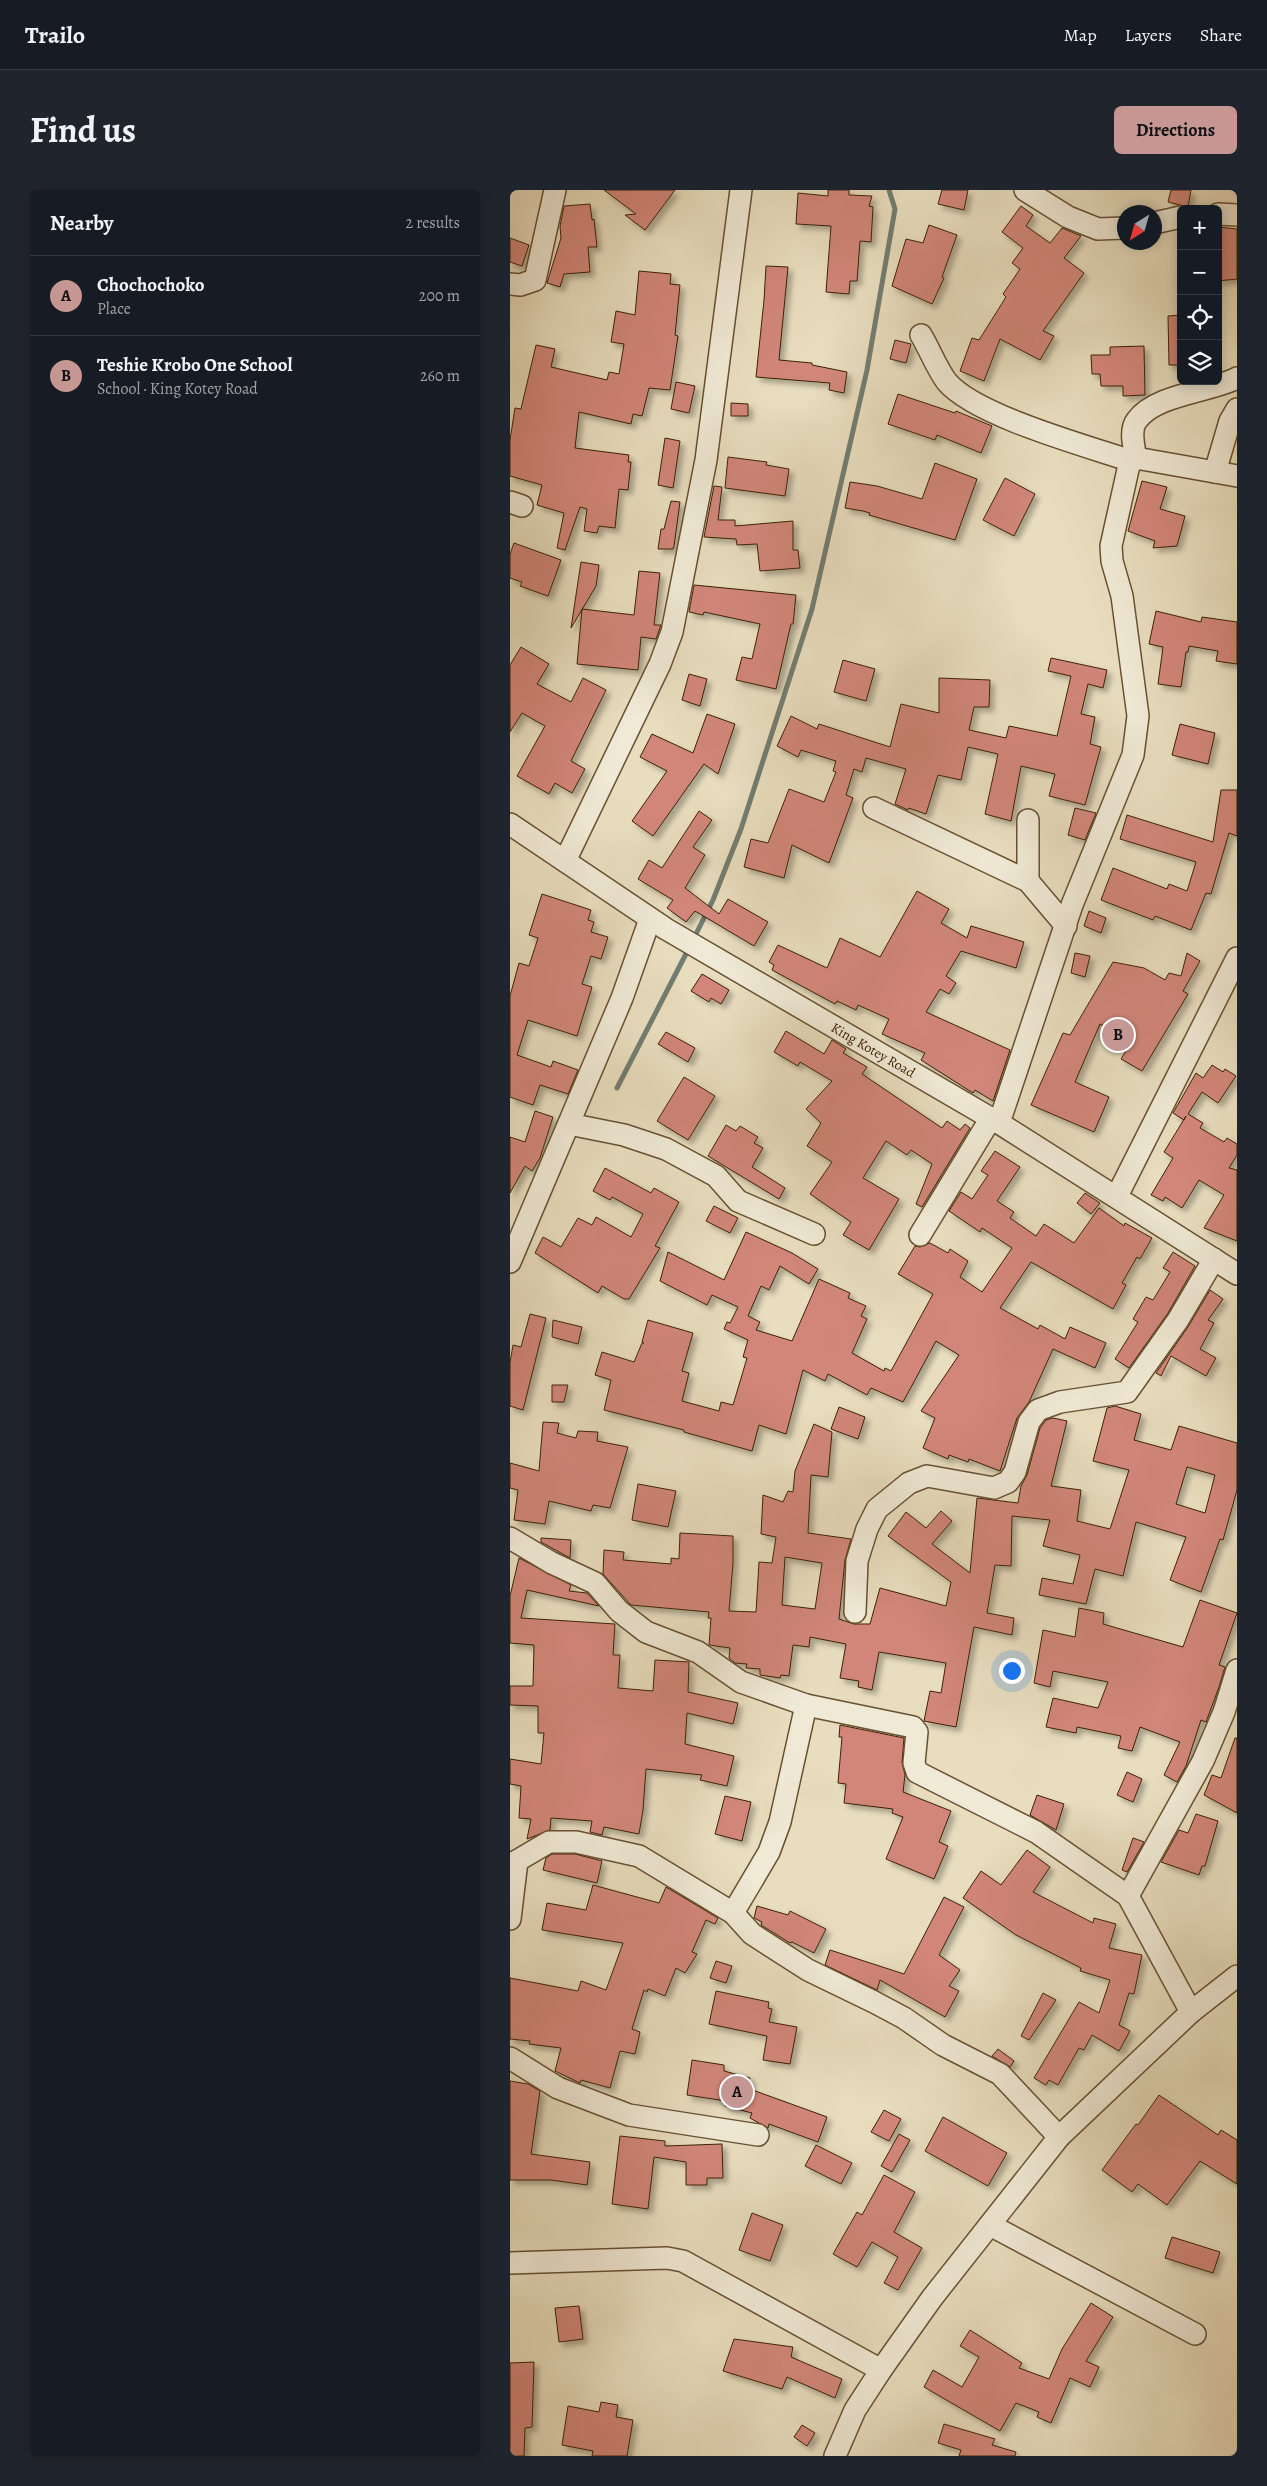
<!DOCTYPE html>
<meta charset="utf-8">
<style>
body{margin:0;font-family:Alegreya,serif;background:#20242c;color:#f1f3f6}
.controls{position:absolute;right:15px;top:15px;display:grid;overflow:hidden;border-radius:8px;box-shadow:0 2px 12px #0003}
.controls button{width:45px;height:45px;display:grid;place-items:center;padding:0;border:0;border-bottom:1px solid #363941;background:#171b24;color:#f1f3f6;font:25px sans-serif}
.compass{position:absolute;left:607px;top:15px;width:45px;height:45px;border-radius:50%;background:#171b24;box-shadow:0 2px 12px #0003;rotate:217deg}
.you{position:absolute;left:501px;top:1480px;width:18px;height:18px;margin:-12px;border:4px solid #fff;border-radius:50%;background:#1a73e8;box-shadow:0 0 0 8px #1a73e833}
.badge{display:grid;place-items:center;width:32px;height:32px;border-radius:50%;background:#c59692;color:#111;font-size:16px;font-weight:700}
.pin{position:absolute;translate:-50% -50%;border:2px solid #fff;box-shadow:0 1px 5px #0006}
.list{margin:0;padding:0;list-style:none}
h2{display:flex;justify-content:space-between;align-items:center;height:65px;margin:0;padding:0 20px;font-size:21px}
h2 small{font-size:16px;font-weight:400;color:#9ea1a6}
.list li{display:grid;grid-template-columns:32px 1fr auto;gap:15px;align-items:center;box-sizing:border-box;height:80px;padding:0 20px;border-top:1px solid #363941}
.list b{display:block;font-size:19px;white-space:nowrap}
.list p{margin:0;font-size:16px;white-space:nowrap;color:#9ea1a6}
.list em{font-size:16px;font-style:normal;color:#9ea1a6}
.icon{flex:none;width:28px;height:28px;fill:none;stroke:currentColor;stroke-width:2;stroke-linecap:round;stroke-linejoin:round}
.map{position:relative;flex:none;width:727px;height:2266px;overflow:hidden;border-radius:8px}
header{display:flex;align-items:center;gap:30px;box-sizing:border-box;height:70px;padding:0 25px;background:#171b24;border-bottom:1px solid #363941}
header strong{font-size:24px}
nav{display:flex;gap:28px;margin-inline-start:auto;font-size:18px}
.intro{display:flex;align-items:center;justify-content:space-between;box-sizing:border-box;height:120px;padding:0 30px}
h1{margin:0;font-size:35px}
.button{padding:12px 22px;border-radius:8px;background:#c59692;color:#111;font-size:18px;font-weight:700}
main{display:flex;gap:30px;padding:0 30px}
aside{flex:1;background:#171b24;border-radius:8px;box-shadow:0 2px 12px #0003}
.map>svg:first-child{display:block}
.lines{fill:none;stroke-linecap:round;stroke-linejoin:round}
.stream{stroke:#737d70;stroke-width:5}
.building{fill:#d18679;stroke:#3c2203;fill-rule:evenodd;filter:url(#shadow)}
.minor-casing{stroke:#675132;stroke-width:24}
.minor{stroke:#f0e9d5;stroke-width:21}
.labels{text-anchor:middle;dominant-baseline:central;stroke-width:4;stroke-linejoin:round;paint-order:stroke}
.street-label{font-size:14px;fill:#3c2203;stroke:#f0e9d5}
</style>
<header>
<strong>Trailo</strong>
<nav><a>Map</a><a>Layers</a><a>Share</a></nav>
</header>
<div class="intro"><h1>Find us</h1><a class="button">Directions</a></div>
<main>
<aside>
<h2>Nearby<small>2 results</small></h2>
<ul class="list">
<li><span class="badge">A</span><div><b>Chochochoko</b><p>Place</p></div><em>200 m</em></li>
<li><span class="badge">B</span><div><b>Teshie Krobo One School</b><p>School · King Kotey Road</p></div><em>260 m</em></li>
</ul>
</aside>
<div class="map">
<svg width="727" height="2266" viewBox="0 0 727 2266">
<defs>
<filter id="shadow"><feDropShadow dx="4.5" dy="4.5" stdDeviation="2.5" flood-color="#0004"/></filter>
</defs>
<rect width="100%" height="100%" fill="#e8ddbe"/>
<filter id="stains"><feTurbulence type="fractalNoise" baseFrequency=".004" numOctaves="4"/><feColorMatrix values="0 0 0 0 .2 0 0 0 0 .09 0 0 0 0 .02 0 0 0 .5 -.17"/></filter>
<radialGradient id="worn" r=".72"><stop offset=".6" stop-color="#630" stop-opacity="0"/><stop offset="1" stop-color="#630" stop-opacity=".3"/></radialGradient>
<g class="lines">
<path class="stream" d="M184,748L203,710L231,639L302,419L357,180L385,19L379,0
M107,898L179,758"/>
</g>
<path class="building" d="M94,0H165L135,40L115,25L126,24Z
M318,0H339V5L362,6L359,16L363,17L361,52L350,51L347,91H340L339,104L316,102L321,36L286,34L288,3L318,6Z
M432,0H458L454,20L428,14Z
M661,0H681L678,17L658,12Z
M80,14L82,30L84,29L87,57H78L80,82L54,84L50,97L37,93L51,48L50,36L54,16Z
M511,16L523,25L516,36L540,53L552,38L571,46L554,68L574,83L533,141L544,146L530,170L490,149L474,191L450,181L462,148L469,150L496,107L493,104L510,79L502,73L513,58L492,42Z
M419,35L447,45L432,87L434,88L422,114L382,96L396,49L413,53Z
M708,37L727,39V89L708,91Z
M0,48L19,55L12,76L0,72Z
M256,76L278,77L269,170L302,173V175L337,182L334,203L319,200L320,193L246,187L254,110Z
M129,81L161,84L160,94L170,95L165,145L168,146L160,200L139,198L132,226L123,224L121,234L69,222L65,258L119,265L118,272H121L118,300L109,299L105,338L89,336L87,343L74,341L77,319L70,317L55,360L47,358L54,323L27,315L32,295L0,286V250L5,218L11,219L26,155L45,159L41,177L97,190L99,182L109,184L114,154L101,152L106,121L125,125Z
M671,125V175H659L658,126Z
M385,150L401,154L396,173L380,169Z
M634,156L635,205L613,206V196H591L590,184H582L581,165H600V157Z
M166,192L185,196L179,223L161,219Z
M388,204L445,223L446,221L482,236L471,263L427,245L425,250L378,234Z
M221,213L238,214V226H221Z
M155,248L170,251L163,298L148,295Z
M218,267L257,272L256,275L279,279L275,306L215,298Z
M425,273L467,289L445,350L359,325L360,323L353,321L335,318L340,292L367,296L412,309Z
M495,288L525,304L504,346L473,330Z
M632,291L657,297L650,319L675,326L667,356L643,358L645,351L618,341Z
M204,296L212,297L208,330H225V336L283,331V360H288L290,378L250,381L247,354L227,355L226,349L194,347Z
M161,311L170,312L164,356L163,359H148L151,339H154Z
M4,353L51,370L38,406L10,396L12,392L0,388V364Z
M71,372L89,375L86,396L61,438Z
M129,381L150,383L144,435H151L146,449L131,447L128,480L67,474L72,419L124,425Z
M184,395L286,405L283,434H281L266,499L226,490L232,467L242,469L250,434L194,422L193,425L179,422Z
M646,421L691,432L692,427L727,432V474L706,471L708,461L679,456L678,462H676L671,497L648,494L653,457L639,454Z
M11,457L39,474L27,494L61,512L73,488L96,500L61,571L75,579L62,603L45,593L39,604L7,586L35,536L12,523L0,542V475Z
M541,468L597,480L593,498L578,494L571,524L585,527L580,554L591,557L575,615L539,606L545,584L511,576L501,631L475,624L488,564L458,557L451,590L428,585L416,624L399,618L398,620L385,614L396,579L356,568L352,582L344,579L336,605L343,608L319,673L282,655L274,688L234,677L241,649L258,653L279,599L314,612L326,582L323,581L326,571L291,560L288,567L267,556L281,526L307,539L309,534L380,557L391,514L429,523V488L480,490L479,517H464L459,540L496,548L499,536L547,546L561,486L538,481Z
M333,470L365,479L356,511L324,502Z
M179,484L197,489L190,516L172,510Z
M197,524L225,534L208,584L194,574L143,646L122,631L157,581L130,567L142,544L183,563Z
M670,534L705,543L698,574L662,565Z
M711,600H727V646L719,643L701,704L696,703L681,740L645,726L643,730L591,710L603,678L657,699L659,694L677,701L686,672L610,649L617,625L703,652Z
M565,618L586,623L575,650L558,645Z
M189,621L202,630L183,657L195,665L175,698L209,724L218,709L258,732L244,756L185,721L176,732L157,718L163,710L128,689L139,670L152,678Z
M407,701L439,719L431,733L457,748L461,736L514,752L506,778L451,761L436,786L446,793L439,804L430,799L416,822L500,860L483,911L465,900L463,903L411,870L415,863L372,844L379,829L348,815L346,820L327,811L325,814L262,780L264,775L259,772L268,755L317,778L330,748L370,767Z
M32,704L81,720L78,730L84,732L81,742L98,747L91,769L81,766L72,794L82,797L67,846L18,830L7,865L41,877L43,871L68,880L58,904L30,895L23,915L0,907V806L9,773L19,776L28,748L19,745Z
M579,721L596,728L591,743L574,736Z
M565,763L580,766L575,787L561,783Z
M677,763L690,771L673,801L678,804L632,881L611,869L623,849L590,834L565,892L599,907L584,942L521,915L553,843L560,845L603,772L634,778L655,790L659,783L671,786Z
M192,784L219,800L211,814L201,808L199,812L181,801Z
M276,841L314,864L322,850L336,859L333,863L357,877L352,884L432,938L437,931L450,940L455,934L460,938L412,1017L406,1014L422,974L401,960L397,965L376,951L353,988L389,1009L359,1060L333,1045L341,1032L300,1004L322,972L297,956L311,933L296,919L322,891L290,872L288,876L264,862Z
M156,842L185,858L178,872L148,854Z
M702,875L713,882L715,879L726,886L708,913L692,902L678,924L693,933L690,938L714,952L717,948L727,954V965L719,978L727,980V1051L694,1038L714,1005L689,990L672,1018L655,1007L653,1011L641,1005L663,968L654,962L676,926L674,930L663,923L686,883L693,888Z
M174,887L205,906L178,950L147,931Z
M25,921L43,927L30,968L22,981L15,976L0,1003V947L15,952Z
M216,935L226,941L230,936L248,947L244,953L253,958L242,977L275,998L269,1009L198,966Z
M485,961L510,977L487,1011L504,1022L500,1028L526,1046L534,1034L564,1053L589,1018L614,1036L615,1033L642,1048L630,1069L627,1067L612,1093L616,1095L603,1119L521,1072L490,1118L528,1139L530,1135L555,1149L560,1137L596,1153L585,1178L543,1159L519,1212L507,1228L490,1281L459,1269L458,1272L439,1265L438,1269L413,1258L425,1228L411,1221L449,1165L426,1151L393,1212L361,1198L357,1205L318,1184L315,1191L293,1180L276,1244L249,1235L242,1261L174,1242V1240L94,1220L101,1190L85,1185L92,1162L124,1172L132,1153H134L132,1152L138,1130L183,1143L172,1181L179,1183L172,1211L209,1221L211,1212L223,1215L237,1168L233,1167L238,1150L214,1139L217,1132L220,1133L228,1117L202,1105L197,1115L150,1091L158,1062L214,1090L236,1042L282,1063L308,1079L299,1094L270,1076L259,1100L251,1096L238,1126L250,1132L246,1140L282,1151L309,1089L340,1103L338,1108L356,1116L351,1126L357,1129L342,1163L374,1181L375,1178L381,1181L423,1104L388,1084L405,1056L410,1057L420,1053L438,1063L440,1059L458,1071L450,1087L472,1102L502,1058L472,1038L470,1042L439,1021L451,1002L462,1009L478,985L471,981Z
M95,978L141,1003L144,998L169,1012L145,1056L150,1058L119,1109H114L92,1096L88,1103L25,1063L33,1047L51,1057L68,1028L82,1035L86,1027L121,1047L133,1024L102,1007L100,1010L83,1001Z
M575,1003L590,1013L581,1024L567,1013Z
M204,1016L228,1028L220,1043L196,1031Z
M663,1062L685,1076L658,1123L619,1178L605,1169L628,1132L623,1129L636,1107L643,1110L660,1082L653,1078Z
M700,1100L713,1109L698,1130L704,1133L690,1159L706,1168L696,1186L661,1166L651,1186L646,1183L678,1137Z
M20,1124L36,1128L13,1220L0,1216V1173L3,1155L11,1157Z
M43,1130L72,1137L68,1154L42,1147Z
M42,1195H58L54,1212H42Z
M605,1216L631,1224L624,1250L661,1260L669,1236L727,1253V1300L713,1350L710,1349L691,1402L660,1390L676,1347L626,1332L613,1386L585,1379L576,1414L529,1405L532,1388L563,1394L570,1365L533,1356L540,1330L502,1326L501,1376L485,1375L477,1423L504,1428L502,1445L464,1437L446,1537L414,1531L420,1501L431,1503L436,1473L369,1462L362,1500L348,1497L349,1491L330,1488L336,1454L300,1447L299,1457L283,1455L279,1486L271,1485L270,1488L250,1485V1479L236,1478L237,1474L225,1473L219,1468L220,1458L199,1455L201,1428H198L199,1422L121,1415L93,1384L94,1360L114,1362L113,1370L161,1374V1368L169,1369L170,1343L223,1346V1373L219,1421L246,1422L249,1372L262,1373L266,1347L251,1344L253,1305L273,1312L278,1301L283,1302L285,1281L304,1234L322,1242L318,1287L301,1285L298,1343L341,1349L335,1370L329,1429L344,1434H360L370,1398L436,1416L441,1392L378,1346L396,1322L416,1338L431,1321L442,1331L422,1354L460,1383L467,1308L508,1313L511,1296L517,1285L530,1238L536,1230L543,1228L557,1231L541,1296L571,1300L567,1331L600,1339L619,1280L583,1271L597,1218ZM677,1277L705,1285L695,1323L666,1314ZM275,1367L312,1373L305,1419L272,1415Z
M329,1217L355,1227L348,1249L321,1239Z
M33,1232L49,1233L47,1243L66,1248L68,1241L88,1242L87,1251L118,1257L100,1318L83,1315L81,1321L39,1311L35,1334L4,1330L8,1300L0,1298V1273L29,1281Z
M128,1294L166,1301L158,1337L122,1330Z
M31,1348L61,1350L60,1368L31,1352Z
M9,1368L61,1395L59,1401L77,1403L89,1416L17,1400L11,1428L105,1434L103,1465H110L108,1498L143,1501L145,1470L179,1472L178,1502L228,1513L223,1534L177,1523L175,1554L224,1566L217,1596L190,1590L192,1585L136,1579L133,1620L129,1644L94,1637L92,1645L80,1642L82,1631L41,1628L40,1640L17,1649L21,1629L9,1628L11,1596L0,1594V1569L31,1574L34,1543H28V1516L0,1515V1496H23L24,1455L0,1453V1406Z
M690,1410L727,1423L709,1475L715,1477L709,1497L696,1532L691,1530L676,1576L667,1592L654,1585L670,1552L630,1537L622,1561L608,1558L611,1546L567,1537L566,1543L536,1537L543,1508L588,1518L598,1492L543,1481L540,1497L524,1493L533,1440L565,1447L569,1418L594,1423L593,1434L673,1457Z
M330,1535L394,1548L392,1572L395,1585L393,1602L441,1621L429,1652L438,1656L424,1689L376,1669L393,1627L382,1623L383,1619L334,1613L336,1594L328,1593L332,1547H329Z
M725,1548H727V1623L694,1605L702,1585L711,1588Z
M617,1582L632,1589L623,1612L607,1605Z
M527,1605L554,1614L546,1640L520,1625Z
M215,1606L241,1612L232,1651L205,1644Z
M686,1624L708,1631L695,1676H692L689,1685L651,1672L669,1640L678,1643Z
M623,1648L634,1652L617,1682L612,1680Z
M517,1660L540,1677L523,1702L583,1733L584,1728L606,1734L599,1758L632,1765L624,1804L619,1803L609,1835L620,1841L609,1861L582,1845L574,1860L569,1858L548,1895L539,1890L536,1895L524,1888L569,1812L589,1823L600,1790L570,1781L571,1778L506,1745L453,1708L471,1681L491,1695Z
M42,1664H65L92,1671L87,1693L33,1680L36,1668Z
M83,1695L149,1713L156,1697L208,1728L205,1734L196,1730L182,1762L187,1764L175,1783L166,1778L155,1806L138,1799L137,1802L134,1800L122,1839L130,1842L125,1864L110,1861L100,1898L71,1890L70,1893L45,1881L51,1858L19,1854L20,1851L0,1849V1788L68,1801L71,1791L96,1800L113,1753L32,1740L37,1713L76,1720Z
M434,1707L454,1717L429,1765L450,1780L439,1796L449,1801L435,1827L370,1790L367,1800L315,1775L320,1760L394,1784Z
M247,1716L278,1725L280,1721L316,1739L304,1763L282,1752L280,1753L251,1735L252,1732L244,1728Z
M206,1771L222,1776L216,1793L200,1788Z
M206,1801L259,1812L258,1818L262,1819L259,1832L287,1837L280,1874L253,1870L257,1846L199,1834Z
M533,1803L546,1810L519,1850L511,1846Z
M488,1859L504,1871L500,1877L482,1866Z
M182,1870L214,1875V1881L240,1888L237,1898L317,1927L308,1952L259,1934L258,1938L240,1928L242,1923L215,1916L216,1911L177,1905Z
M0,1891L18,1894L30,1901L21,1964L80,1972L77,1995L41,1990H0Z
M649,1905L708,1945L711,1940L727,1950V1994L690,1971L657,2015L628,1994L622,2002L592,1980L626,1934L628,1935Z
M374,1920L391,1929L379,1951L361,1942Z
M433,1927L497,1963L478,1996L415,1961Z
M389,1944L400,1950L382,1982L371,1976Z
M110,1946L155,1951V1956L212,1954L213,1988H197V1995H176V1972L144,1967L138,2019L102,2014Z
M306,1955L342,1973L331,1994L295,1976Z
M374,1985L405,2002L384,2042L412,2058L388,2100L374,2093L388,2067L362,2052L347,2077L323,2064L347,2022L352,2025Z
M242,2023L273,2035L260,2071L229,2060Z
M662,2047L710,2062L703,2083L655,2068Z
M581,2113L603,2127L576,2171L589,2177L580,2197L560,2188L541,2233L527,2227L529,2222L506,2213L490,2241L414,2197L423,2180L452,2197L469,2167L450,2156L460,2140L512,2173L509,2178L539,2189L552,2159Z
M69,2116L73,2149L49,2152L45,2118Z
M224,2149L283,2157L281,2167L332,2189L325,2208L277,2187L272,2199L213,2181Z
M24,2172L22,2237L15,2238L14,2266H0V2173Z
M91,2212L108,2215L106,2227L123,2230L117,2266H82L83,2261L52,2255L58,2216L89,2222Z
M434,2234L485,2249L482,2255L506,2262L505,2266H449L451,2260L428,2253Z
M292,2235L305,2243L297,2256L284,2247Z"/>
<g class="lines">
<defs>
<g id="minor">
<path d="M515,0L558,27L588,39L614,38"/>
<path d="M708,24L727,25"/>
<path d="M644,33L671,27"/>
<path d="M0,94L10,95L25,90L45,0"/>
<path d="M411,145C420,160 427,179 437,192C466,226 577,256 621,271"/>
<path d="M626,268C624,257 619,240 627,230C646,204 700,202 727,188"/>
<path d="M705,282L720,231L727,219"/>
<path d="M0,312L12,316"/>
<path d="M364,618L518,691L556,736"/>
<path id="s1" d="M0,634L156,739L489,933L727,1084"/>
<path d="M55,671L150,474L162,442L196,270L231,0"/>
<path d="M518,691V630"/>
<path d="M489,933L562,715L623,565L628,526L612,406L602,371L601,356L619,275L626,268L727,286"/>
<path d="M59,934L114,945L156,959L206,986L228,1011L304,1044"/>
<path d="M607,1006L727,768"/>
<path d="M410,1045L481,928"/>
<path d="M0,1072L112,808L140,729"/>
<path d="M0,1348L42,1373L85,1393L109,1421L136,1442L188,1462L231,1492L296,1515L403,1537L407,1542L404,1573L407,1582L526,1642L618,1706L681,1822"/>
<path d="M345,1422L347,1371L357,1339L367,1319L399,1293L417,1286L484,1298L498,1292L505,1282L519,1232L528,1220L550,1212L617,1202L668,1130L704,1069"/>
<path d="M0,1675L39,1652H66L129,1666L223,1723L242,1744L298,1780L364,1812L394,1828L433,1855L490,1884L549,1947"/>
<path d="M618,1706L693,1571L714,1522L727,1480"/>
<path d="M223,1723L259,1662L270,1632L296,1515"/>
<path d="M0,1729L7,1671"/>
<path d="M0,1868L48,1898L119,1925L248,1945"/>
<path d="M480,2035L685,2144"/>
<path d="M0,2073L157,2068L173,2071L371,2180"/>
<path d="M325,2266L345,2220L371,2180L422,2108L549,1947L681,1822L727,1786"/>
</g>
</defs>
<use href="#minor" class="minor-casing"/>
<use href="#minor" class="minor"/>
</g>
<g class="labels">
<g class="street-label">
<text stroke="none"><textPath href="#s1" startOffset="428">King Kotey Road</textPath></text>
</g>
</g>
<rect width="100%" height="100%" filter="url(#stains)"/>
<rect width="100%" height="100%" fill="url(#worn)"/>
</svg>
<div class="controls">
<button>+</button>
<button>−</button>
<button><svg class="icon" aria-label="locate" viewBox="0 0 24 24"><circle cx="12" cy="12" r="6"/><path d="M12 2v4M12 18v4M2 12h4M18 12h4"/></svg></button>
<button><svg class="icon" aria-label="layers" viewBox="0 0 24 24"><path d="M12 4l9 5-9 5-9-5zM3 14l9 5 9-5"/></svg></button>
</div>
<svg class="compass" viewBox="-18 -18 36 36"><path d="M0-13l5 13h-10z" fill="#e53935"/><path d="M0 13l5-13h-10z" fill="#9ea1a6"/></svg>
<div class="you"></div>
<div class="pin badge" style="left:227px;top:1902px">A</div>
<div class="pin badge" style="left:608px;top:845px">B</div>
</div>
</main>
